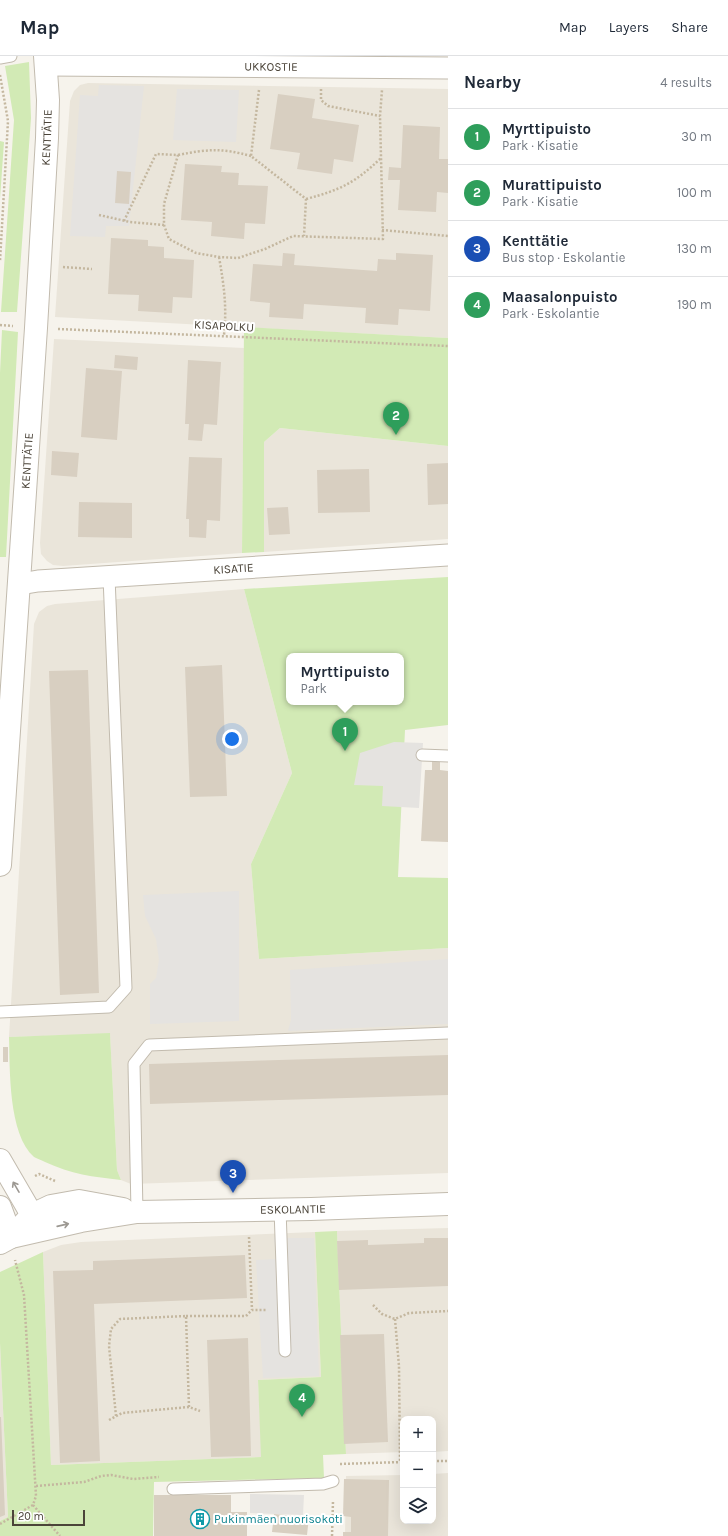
<!DOCTYPE html>
<meta charset="utf-8">
<style>
body{margin:0;font-family:Karla,sans-serif;background:#f6f6f7;color:#1f2937}
.controls{position:absolute;right:12px;bottom:12px;display:grid;overflow:hidden;border-radius:8px;box-shadow:0 4px 16px #0002}
.controls button{width:36px;height:36px;display:grid;place-items:center;padding:0;border:0;border-bottom:1px solid #e0e1e3;background:#fff;color:#1f2937;font:20px sans-serif}
.scale{position:absolute;left:12px;bottom:10px;width:73px;box-sizing:border-box;padding-left:4px;border:2px solid #4b4439;border-top:0;font-size:11px;line-height:14px;white-space:nowrap;color:#4b4439;-webkit-text-stroke:3px #fff;paint-order:stroke}
.you{position:absolute;left:232px;top:683px;width:14px;height:14px;margin:-10px;border:3px solid #fff;border-radius:50%;background:#1a73e8;box-shadow:0 0 0 6px #1a73e833}
.badge{display:grid;place-items:center;width:26px;height:26px;border-radius:50%;background:#b45309;color:#fff;font-size:13px;font-weight:700}
.pin{position:absolute;translate:-50% -33px;filter:drop-shadow(0 1px 2px #0008)}
.pin::after{content:'';position:absolute;top:21px;width:14px;height:12px;background:inherit;clip-path:polygon(0 0,100% 0,50% 100%)}
.popup{position:absolute;left:286px;top:597px;width:118px;height:52px;box-sizing:border-box;display:grid;place-content:center;border-radius:8px;background:#fff;filter:drop-shadow(0 1px 3px #0005);font-size:13px;white-space:nowrap;color:#747a83}
.popup b{font-size:15px;color:#1f2937}
.popup::after{content:'';position:absolute;left:50%;top:100%;margin-left:-8px;border:8px solid transparent;border-top-color:#fff}
.list{margin:0;padding:0;list-style:none}
h2{display:flex;justify-content:space-between;align-items:center;height:52px;margin:0;padding:0 16px;font-size:17px}
h2 small{font-size:13px;font-weight:400;color:#747a83}
.list li{display:grid;grid-template-columns:26px 1fr auto;gap:12px;align-items:center;box-sizing:border-box;height:56px;padding:0 16px;border-top:1px solid #e0e1e3}
.list b{display:block;font-size:15px;white-space:nowrap}
.list p{margin:0;font-size:13px;white-space:nowrap;color:#747a83}
.list em{font-size:13px;font-style:normal;color:#747a83}
.icon{flex:none;width:22px;height:22px;fill:none;stroke:currentColor;stroke-width:2;stroke-linecap:round;stroke-linejoin:round}
.map{position:relative;flex:none;width:448px;height:1480px;overflow:hidden}
header{display:flex;align-items:center;gap:24px;box-sizing:border-box;height:56px;padding:0 20px;background:#fff;border-bottom:1px solid #e0e1e3}
header strong{font-size:19px}
nav{display:flex;gap:22px;margin-inline-start:auto;font-size:14px}
main{display:flex}
aside{flex:1;background:#fff}
.map>svg:first-child{display:block}
.residential{fill:#eae5da}
.green{fill:#d2eab5;fill-rule:evenodd}
.parking{fill:#e5e3e0}
.building{fill:#d8cfc1}
.lines{fill:none;stroke-linecap:round;stroke-linejoin:round}
.service-casing{stroke:#c2bbae;stroke-width:13}
.minor-casing{stroke:#c2bbae;stroke-width:23}
.tertiary-casing{stroke:#c2bbae;stroke-width:24}
.path{stroke:#c4b79f;stroke-width:2.5;stroke-dasharray:2 2;stroke-linecap:butt}
.service{stroke:#fff;stroke-width:11}
.minor{stroke:#fff;stroke-width:21}
.tertiary{stroke:#fff;stroke-width:22}
.oneway{stroke:#9c9892}
.labels{text-anchor:middle;dominant-baseline:central;stroke-width:4;stroke-linejoin:round;paint-order:stroke}
.street-label{font-size:12px;fill:#4b4439;stroke:#fff}
.culture-label{font-size:12px;fill:#0d838f;stroke:#fff;text-anchor:start}
</style>
<header>
<strong>Map</strong>
<nav><a>Map</a><a>Layers</a><a>Share</a></nav>
</header>
<main>
<div class="map">
<svg width="448" height="1480" viewBox="0 0 448 1480">
<rect width="100%" height="100%" fill="#f6f3ec"/>
<path class="residential" d="M88,27L448,33V282L55,261L70,45L74,35L80,29Z
M54,283L244,292L242,497L63,510L53,509L47,505L41,498L40,487Z
M280,372L448,390V483L264,496V386Z
M244,533L292,717L251,808L259,903L448,892V1117L131,1128L121,1124L117,1114L110,978L9,981L34,568L39,556L47,550L55,548Z
M448,1172V1395L433,1396V1363H403V1396L346,1398L337,1175Z
M315,1176L321,1321L258,1324L262,1401L51,1409L43,1196L61,1189L81,1186Z
M0,1287L8,1461L0,1465Z
M448,1417V1480H345L346,1420L403,1419V1465H433V1418Z"/>
<path class="green" d="M29,6L31,62L17,256H1L14,64L5,10Z
M0,85L4,86L0,143Z
M244,271L448,282V390L280,372L264,386V496L242,497Z
M2,274L18,276L6,501H0V317Z
M448,521V669L405,674L398,821L448,822V892L259,903L251,808L292,717L244,533ZM289,600H401V646H289Z
M110,977L117,1114L121,1124C93,1121 71,1118 45,1106C42,1104 37,1103 34,1101C8,1078 10,1013 9,981Z
M337,1175L346,1398L323,1399L324,1422L154,1426L153,1480H0V1465L8,1461L0,1287V1216L43,1196L51,1409L261,1401L258,1324L321,1321L315,1176Z"/>
<path class="parking" d="M99,29L144,30L129,170H106L105,181L70,180L80,39L98,40Z
M177,33L239,34L236,86L173,84Z
M394,686L423,687L419,752L382,750L383,730L354,729L360,697Z
M239,835V965L150,968V928L156,922L159,904L156,883L145,860L143,839Z
M448,903V968L288,975L291,964L290,914Z
M274,1182H314L319,1320L263,1322L256,1204L276,1203Z
M250,1438L304,1439L303,1459L250,1457Z"/>
<path class="building" d="M278,38L315,43L312,62L359,69L353,106L334,103L332,118L297,113L300,97L270,93Z
M403,69L440,71L439,103H448V137L437,136L436,156L398,154L400,124H388L389,111L401,112Z
M185,108L222,110L221,116L239,117L238,129L268,130L265,168L245,167L244,183L211,180L212,166L181,164Z
M117,115L131,116L129,148L115,147Z
M111,182L148,184V190L164,191V202L194,204L192,242L173,241L172,257L138,255L139,239L108,238Z
M283,197L295,198L294,209L377,215L378,203L396,204V197L433,199L430,255L399,253L398,269L365,267L366,252L304,248L303,263L269,261L270,247L250,245L253,208L282,210Z
M115,299L138,301L137,314L114,312Z
M188,304L221,306L217,369L204,368L202,385L188,384L189,368H185Z
M86,312L122,315L117,384L81,381Z
M52,395L79,397L77,421L51,419Z
M189,401L222,402L220,465L207,464L206,482L189,481V463H186Z
M448,407V448L428,449L427,408Z
M369,413L370,456L318,457L317,414Z
M79,446L132,447V482L78,481Z
M288,451L290,478L269,479L267,452Z
M222,609L227,740L190,741L185,611Z
M88,614L99,937L60,939L49,615Z
M432,705L440,706V714L448,715V786L421,785L425,714H432Z
M3,991H8V1006H3Z
M448,999V1039L150,1048L149,1008Z
M424,1182H448V1230L339,1234L337,1185L368,1184V1189L424,1187Z
M245,1199L247,1242L94,1248L100,1405L60,1407L53,1215L93,1214V1205Z
M384,1278L388,1386L344,1388L340,1279Z
M248,1282L251,1400L211,1401L207,1284Z
M0,1361H1L5,1459L0,1461Z
M344,1423L389,1424L388,1480H343V1476H351V1461L343,1460Z
M154,1439H231V1456H247V1480H154Z
M274,1458L309,1461L307,1479L272,1476Z"/>
<g class="lines">
<defs>
<path id="service" d="M0,2L11,0
M422,699L448,700
M0,956L109,951L126,932L109,521
M280,1153L285,1295
M137,1156L134,1008L149,989L448,977
M173,1433L323,1428L333,1425"/>
<g id="minor">
<path id="s1" d="M46,9L448,12"/>
<path id="s2" d="M20,528L38,525L448,499"/>
</g>
<g id="tertiary">
<path id="s3" d="M0,809L36,272L47,82L48,44L45,0"/>
<path d="M0,1104L32,1159L35,1172"/>
<path d="M0,1151L11,1181"/>
<path d="M11,1181L32,1159L51,1150L79,1145L123,1153"/>
<path id="s4" d="M0,1187L11,1181L81,1165L137,1156L311,1153L448,1148"/>
</g>
</defs>
<use href="#service" class="service-casing"/>
<use href="#minor" class="minor-casing"/>
<use href="#tertiary" class="tertiary-casing"/>
<path class="path" d="M0,19L8,65L0,205
M321,33V44L328,50L380,60
M259,34L251,100L306,143L304,180
M178,99C208,93 222,92 251,100
M306,143C340,134 355,127 381,102
M99,159L130,166L164,169
M124,165L156,98L178,99L164,148V169L169,183L196,197L219,201L238,202L265,193L293,180L383,183L380,60L382,34
M382,174L448,180
M219,201C224,230 227,250 224,279
M63,211L92,213
M0,269L13,270
M58,273L448,290
M35,1120L39,1118L55,1125
M249,1181L252,1254
M373,1249L382,1258L395,1263L409,1257L448,1255
M186,1260H246L252,1254H266
M395,1263L399,1310L400,1406
M116,1360L109,1290L111,1273L120,1263L186,1260L189,1351
M109,1364L122,1357L189,1351L200,1355
M433,1405H448
M340,1408L403,1406
M36,1430L84,1426L101,1420L111,1419L133,1423L159,1421
M33,1449L60,1480
M0,1468L33,1449L36,1440L24,1239L15,1204
M332,1480L333,1445"/>
<use href="#service" class="service"/>
<use href="#minor" class="minor"/>
<use href="#tertiary" class="tertiary"/>
</g>
<defs><path id="oneway-shaft" d="M-6 0H5M1.5-3L5.5 0L1.5 3" fill="none" stroke-width="1.6" stroke-linecap="round" stroke-linejoin="round"/></defs>
<g class="oneway">
<use href="#oneway-shaft" transform="translate(16 1131) rotate(-120)"/>
<use href="#oneway-shaft" transform="translate(63 1169) rotate(-13)"/>
</g>
<defs>
<symbol id="building-ring" viewBox="-11 -11 22 22"><circle r="9.5" fill="#fff" stroke="#0f9aa8" stroke-width="1.5"/><path d="M-4-6H4V6H1V3H-1V6H-4ZM-2.5-4.3h1.7v1.8h-1.7ZM.8-4.3h1.7v1.8H.8ZM-2.5-1h1.7V.8h-1.7ZM.8-1h1.7V.8H.8Z" fill="#0f9aa8"/></symbol>
</defs>
<g fill-rule="evenodd">
<use href="#building-ring" x="189" y="1452" width="22" height="22"/>
</g>
<g class="labels">
<g class="street-label">
<text stroke="none"><textPath href="#s1" startOffset="225">UKKOSTIE</textPath></text>
<text stroke="none"><textPath href="#s3" startOffset="729">KENTTÄTIE</textPath></text>
<text transform="translate(224 270) rotate(3)">KISAPOLKU</text>
<text stroke="none"><textPath href="#s3" startOffset="405">KENTTÄTIE</textPath></text>
<text stroke="none"><textPath href="#s2" startOffset="214">KISATIE</textPath></text>
<text stroke="none"><textPath href="#s4" startOffset="297">ESKOLANTIE</textPath></text>
</g>
<g class="culture-label">
<text x="214" y="1463">Pukinmäen nuorisokoti</text>
</g>
</g>
</svg>
<div class="controls">
<button>+</button>
<button>−</button>
<button><svg class="icon" aria-label="layers" viewBox="0 0 24 24"><path d="M12 4l9 5-9 5-9-5zM3 14l9 5 9-5"/></svg></button>
</div>
<div class="scale">20 m</div>
<div class="you"></div>
<div class="pin badge" style="left:345px;top:695px;background:#2e9e5b">1</div>
<div class="popup"><b>Myrttipuisto</b>Park</div>
<div class="pin badge" style="left:396px;top:379px;background:#2e9e5b">2</div>
<div class="pin badge" style="left:233px;top:1137px;background:#1a4fb4">3</div>
<div class="pin badge" style="left:302px;top:1361px;background:#2e9e5b">4</div>
</div>
<aside>
<h2>Nearby<small>4 results</small></h2>
<ul class="list">
<li><span class="badge" style="background:#2e9e5b">1</span><div><b>Myrttipuisto</b><p>Park · Kisatie</p></div><em>30 m</em></li>
<li><span class="badge" style="background:#2e9e5b">2</span><div><b>Murattipuisto</b><p>Park · Kisatie</p></div><em>100 m</em></li>
<li><span class="badge" style="background:#1a4fb4">3</span><div><b>Kenttätie</b><p>Bus stop · Eskolantie</p></div><em>130 m</em></li>
<li><span class="badge" style="background:#2e9e5b">4</span><div><b>Maasalonpuisto</b><p>Park · Eskolantie</p></div><em>190 m</em></li>
</ul>
</aside>
</main>
